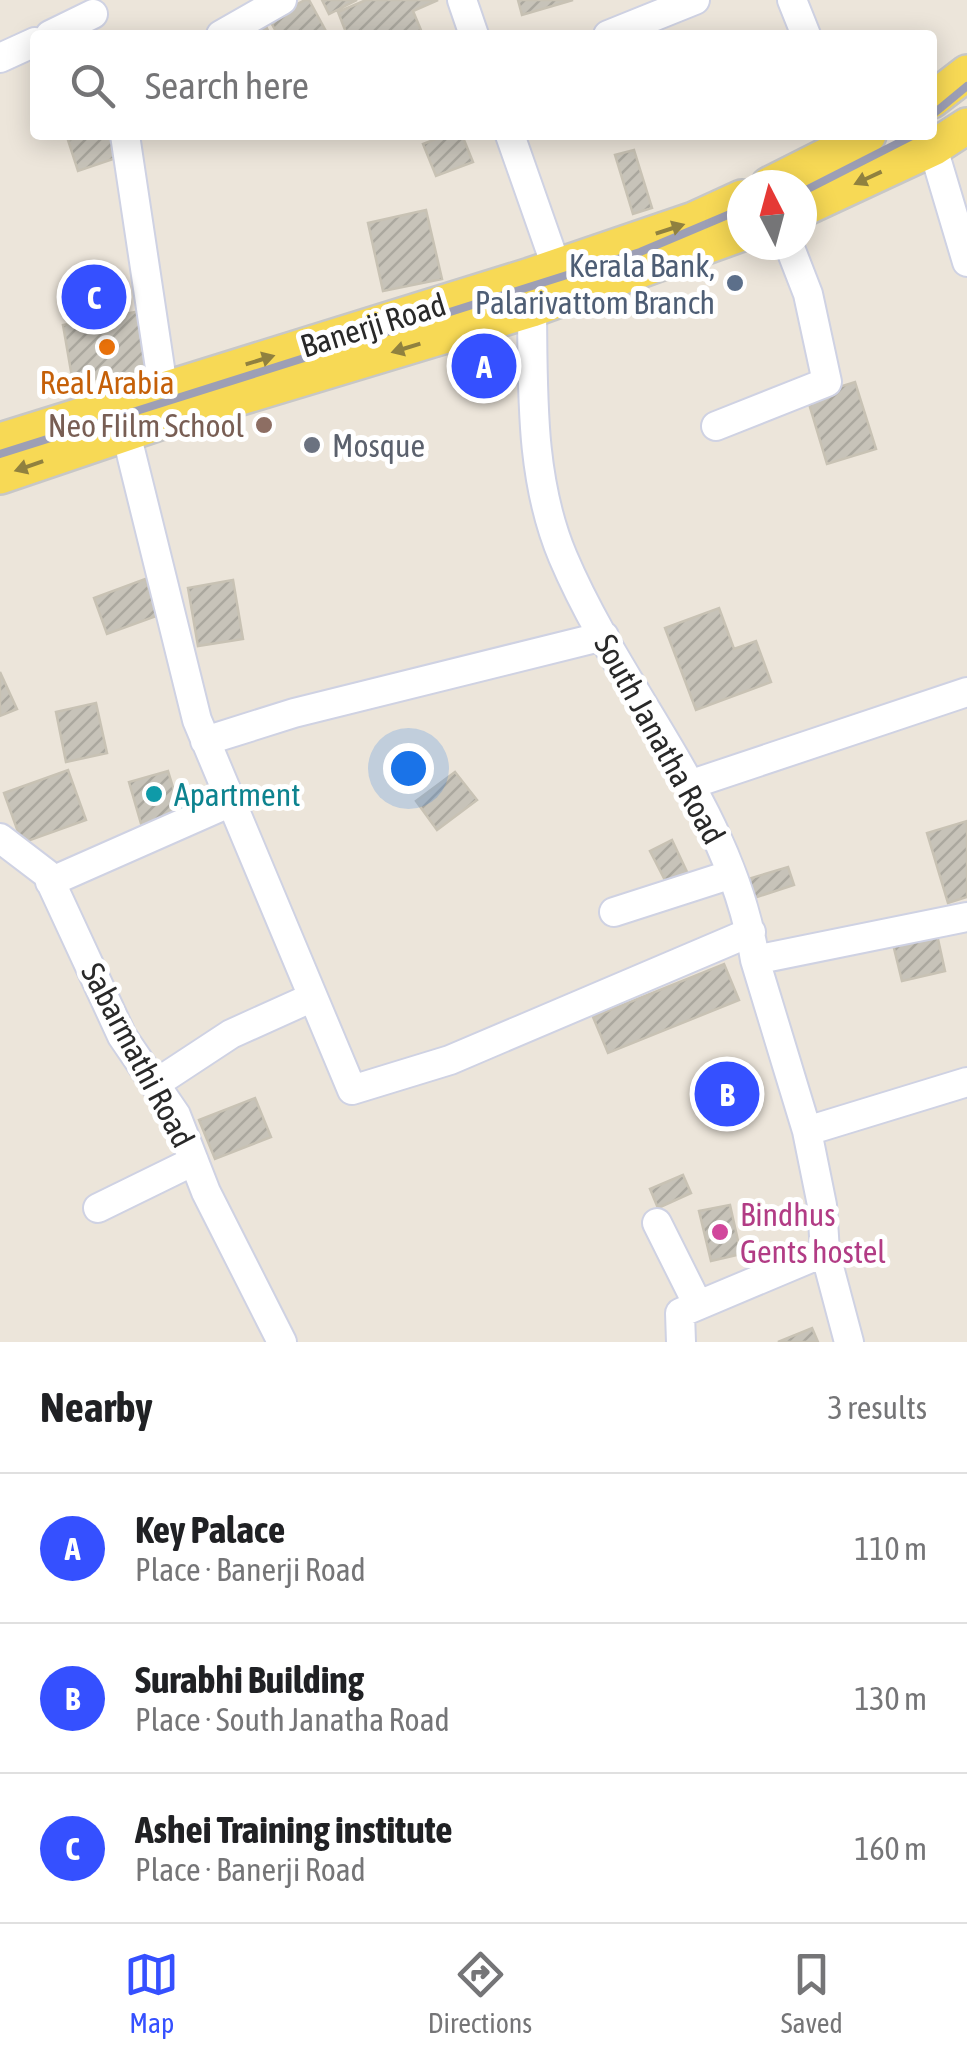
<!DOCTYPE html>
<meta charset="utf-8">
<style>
body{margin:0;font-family:"Asap Condensed",sans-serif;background:#f6f6f6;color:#202124}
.compass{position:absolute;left:727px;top:170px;width:90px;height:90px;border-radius:50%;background:#fff;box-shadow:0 5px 25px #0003;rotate:354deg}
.you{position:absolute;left:408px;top:768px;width:35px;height:35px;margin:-25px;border:8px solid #fff;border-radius:50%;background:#1a73e8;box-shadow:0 0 0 15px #1a73e833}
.badge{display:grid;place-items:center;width:65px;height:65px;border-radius:50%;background:#3550ff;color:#fff;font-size:32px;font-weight:700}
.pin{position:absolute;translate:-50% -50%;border:5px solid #fff;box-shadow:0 2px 10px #0006}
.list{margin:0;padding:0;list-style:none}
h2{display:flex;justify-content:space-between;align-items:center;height:130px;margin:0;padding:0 40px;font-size:42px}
h2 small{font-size:32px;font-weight:400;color:#757577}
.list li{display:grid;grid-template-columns:65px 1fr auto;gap:30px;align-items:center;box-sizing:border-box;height:150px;padding:0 40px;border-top:2px solid #e0e0e0}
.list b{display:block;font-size:38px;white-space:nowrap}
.list p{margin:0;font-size:32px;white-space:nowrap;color:#757577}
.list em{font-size:32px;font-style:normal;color:#757577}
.icon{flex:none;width:55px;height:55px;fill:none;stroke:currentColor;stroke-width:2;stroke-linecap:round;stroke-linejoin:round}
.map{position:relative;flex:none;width:967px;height:1342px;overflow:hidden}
.search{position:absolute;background:#fff;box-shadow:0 5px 25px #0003;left:30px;right:30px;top:30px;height:110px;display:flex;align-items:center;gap:25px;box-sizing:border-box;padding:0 35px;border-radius:10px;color:#757577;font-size:38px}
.sheet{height:580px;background:#fff}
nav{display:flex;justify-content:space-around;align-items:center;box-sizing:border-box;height:140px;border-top:2px solid #e0e0e0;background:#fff;font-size:28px;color:#757577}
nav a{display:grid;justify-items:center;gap:5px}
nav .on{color:#3550ff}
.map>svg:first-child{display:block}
.building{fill:url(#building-hatch);stroke:#c8c2b4;stroke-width:2.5}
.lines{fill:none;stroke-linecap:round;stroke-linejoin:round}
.minor-casing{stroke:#cfd2e3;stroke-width:32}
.major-casing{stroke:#c7c7c7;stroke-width:40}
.minor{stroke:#fff;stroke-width:28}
.major{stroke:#f7d955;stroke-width:35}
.rail{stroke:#9d9fb5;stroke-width:8}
.oneway{fill:#90813f}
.service-dot{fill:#5c6f8a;stroke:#fff;stroke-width:4}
.food-dot{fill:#e8710a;stroke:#fff;stroke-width:4}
.education-dot{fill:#8d6e63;stroke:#fff;stroke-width:4}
.worship-dot{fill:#6b7280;stroke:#fff;stroke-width:4}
.culture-dot{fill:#0f9aa8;stroke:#fff;stroke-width:4}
.hotel-dot{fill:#d1479c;stroke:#fff;stroke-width:4}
.labels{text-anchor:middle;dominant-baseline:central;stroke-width:10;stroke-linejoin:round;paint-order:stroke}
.service-label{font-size:32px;fill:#4e5e75;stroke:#fff;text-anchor:end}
.street-label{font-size:32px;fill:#292929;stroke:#fff}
.food-label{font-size:32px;fill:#c56008;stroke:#fff}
.education-label{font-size:32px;fill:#785e54;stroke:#fff;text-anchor:end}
.worship-label{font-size:32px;fill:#5b616d;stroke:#fff;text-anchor:start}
.culture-label{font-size:32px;fill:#0d838f;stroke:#fff;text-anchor:start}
.hotel-label{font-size:32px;fill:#b23c85;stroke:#fff;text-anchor:start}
</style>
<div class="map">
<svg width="967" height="1342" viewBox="0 0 967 1342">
<defs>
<pattern id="building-hatch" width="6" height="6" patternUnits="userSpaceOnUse" patternTransform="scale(2.5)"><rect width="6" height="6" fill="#c7c3b9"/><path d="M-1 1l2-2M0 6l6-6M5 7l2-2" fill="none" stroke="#aba89f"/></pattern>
</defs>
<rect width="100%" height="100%" fill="#ece5da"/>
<path class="building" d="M305,0H309L327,33L278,35L269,19Z
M322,0H357L329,14Z
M366,0H438L413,11L423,35H347L338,12Z
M518,0H573L522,15Z
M265,24L270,35H239Z
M83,135H111L119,157L78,171L68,140Z
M446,135H462L473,162L436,176L423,144Z
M634,150L652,208L633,214L615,155Z
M426,210L442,279L383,291L368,223Z
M123,278L128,304L65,317L60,291Z
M141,311L152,369L73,383L63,325Z
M490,351L500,368L478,381L468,365Z
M855,382L876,449L827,464L807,397Z
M145,579L159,615L107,634L94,598Z
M233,580L243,639L198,646L188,588Z
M719,608L734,649L756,641L771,682L696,710L665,628Z
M0,672L17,709L0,716Z
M96,703L107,753L66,762L56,712Z
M68,770L86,820L22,843L4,793Z
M168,771L179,807L169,819L142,827L129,782Z
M455,772L477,800L437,830L416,801Z
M967,821V897L948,903L927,833Z
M672,840L687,872L666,882L650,851Z
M788,867L794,885L754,898L748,879Z
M936,930L945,971L902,981L892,940Z
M724,964L739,1000L608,1053L593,1017Z
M746,1073L754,1100L707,1115L699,1088Z
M255,1098L271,1137L215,1159L199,1120Z
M683,1175L691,1193L658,1208L650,1189Z
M730,1205L741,1254L711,1261L699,1211Z
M812,1328L818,1342H778Z"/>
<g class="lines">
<defs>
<path id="minor" d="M462,0L474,35
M792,0L806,35
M50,35L93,14
M221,35L282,0
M608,35L695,0
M0,58L35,42
M125,135L163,388
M510,135L556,266
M933,148L967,262
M532,309C533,393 530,479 563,557C621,694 732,809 755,960L807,1131L822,1205L825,1252L849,1342
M716,426L827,382L808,294L789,245
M126,433L197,720L352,1090L450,1060L751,932
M205,741L294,713L604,636
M692,784L967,692
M0,838L47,874L122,1036L176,1115L206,1192L282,1342
M50,882L229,803
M614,912L729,875
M755,960L967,917
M155,1084L231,1034L313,997
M807,1131L967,1082
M98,1208L194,1161
M657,1223L698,1305
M681,1342L680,1313L825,1252"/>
<path id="major" d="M932,100L967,73
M769,185L868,135
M802,209L933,148L967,126
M0,441L530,276L694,220L742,198
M0,476L174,417L532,309L742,233"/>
</defs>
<use href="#minor" class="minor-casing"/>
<use href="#major" class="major-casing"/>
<use href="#minor" class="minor"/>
<use href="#major" class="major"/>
<path class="rail" d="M932,115L967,86
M802,192L914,135
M0,454L640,252L742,209"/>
</g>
<defs><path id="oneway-solid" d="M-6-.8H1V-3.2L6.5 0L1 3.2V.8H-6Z" transform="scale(2.5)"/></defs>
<g class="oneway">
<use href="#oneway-solid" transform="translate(868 178) rotate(155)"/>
<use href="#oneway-solid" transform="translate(670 229) rotate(-18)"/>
<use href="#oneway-solid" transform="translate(406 348) rotate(163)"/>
<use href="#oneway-solid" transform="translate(260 360) rotate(-17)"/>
<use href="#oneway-solid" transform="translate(29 466) rotate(161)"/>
</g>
<circle class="service-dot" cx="735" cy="283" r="10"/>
<circle class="food-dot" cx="107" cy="347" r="10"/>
<circle class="education-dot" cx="264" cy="425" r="10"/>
<circle class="worship-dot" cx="312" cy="445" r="10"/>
<circle class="culture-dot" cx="154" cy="794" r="10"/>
<circle class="hotel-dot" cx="720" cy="1232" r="10"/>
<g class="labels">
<g class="service-label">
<text x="715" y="265">Kerala Bank,<tspan x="715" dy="37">Palarivattom Branch</tspan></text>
</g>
<g class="street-label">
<text transform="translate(373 325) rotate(-17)">Banerji Road</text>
<text transform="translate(660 739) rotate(61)">South Janatha Road</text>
<text transform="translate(138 1055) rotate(62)">Sabarmathi Road</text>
</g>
<g class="food-label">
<text x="107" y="382">Real Arabia</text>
</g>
<g class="education-label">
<text x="244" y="425">Neo FIilm School</text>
</g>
<g class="worship-label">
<text x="332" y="445">Mosque</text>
</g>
<g class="culture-label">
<text x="174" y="794">Apartment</text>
</g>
<g class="hotel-label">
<text x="740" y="1214">Bindhus<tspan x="740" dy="37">Gents hostel</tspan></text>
</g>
</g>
</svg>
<svg class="compass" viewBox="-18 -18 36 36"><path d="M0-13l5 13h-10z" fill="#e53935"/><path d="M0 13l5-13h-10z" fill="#757577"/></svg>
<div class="you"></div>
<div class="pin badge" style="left:484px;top:366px">A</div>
<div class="pin badge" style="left:727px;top:1094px">B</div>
<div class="pin badge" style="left:94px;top:297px">C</div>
<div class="search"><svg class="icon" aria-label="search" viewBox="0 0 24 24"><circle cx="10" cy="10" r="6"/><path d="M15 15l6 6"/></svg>Search here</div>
</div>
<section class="sheet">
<h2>Nearby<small>3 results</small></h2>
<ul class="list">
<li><span class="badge">A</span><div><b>Key Palace</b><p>Place · Banerji Road</p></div><em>110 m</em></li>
<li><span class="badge">B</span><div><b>Surabhi Building</b><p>Place · South Janatha Road</p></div><em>130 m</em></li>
<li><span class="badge">C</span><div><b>Ashei Training institute</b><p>Place · Banerji Road</p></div><em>160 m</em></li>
</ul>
</section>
<nav>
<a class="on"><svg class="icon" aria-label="map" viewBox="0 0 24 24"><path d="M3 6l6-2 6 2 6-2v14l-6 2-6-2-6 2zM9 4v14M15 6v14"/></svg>Map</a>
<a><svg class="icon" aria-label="directions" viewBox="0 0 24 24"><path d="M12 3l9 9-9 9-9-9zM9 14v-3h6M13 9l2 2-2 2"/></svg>Directions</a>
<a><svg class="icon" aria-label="saved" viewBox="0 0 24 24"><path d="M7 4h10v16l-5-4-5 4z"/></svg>Saved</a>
</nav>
